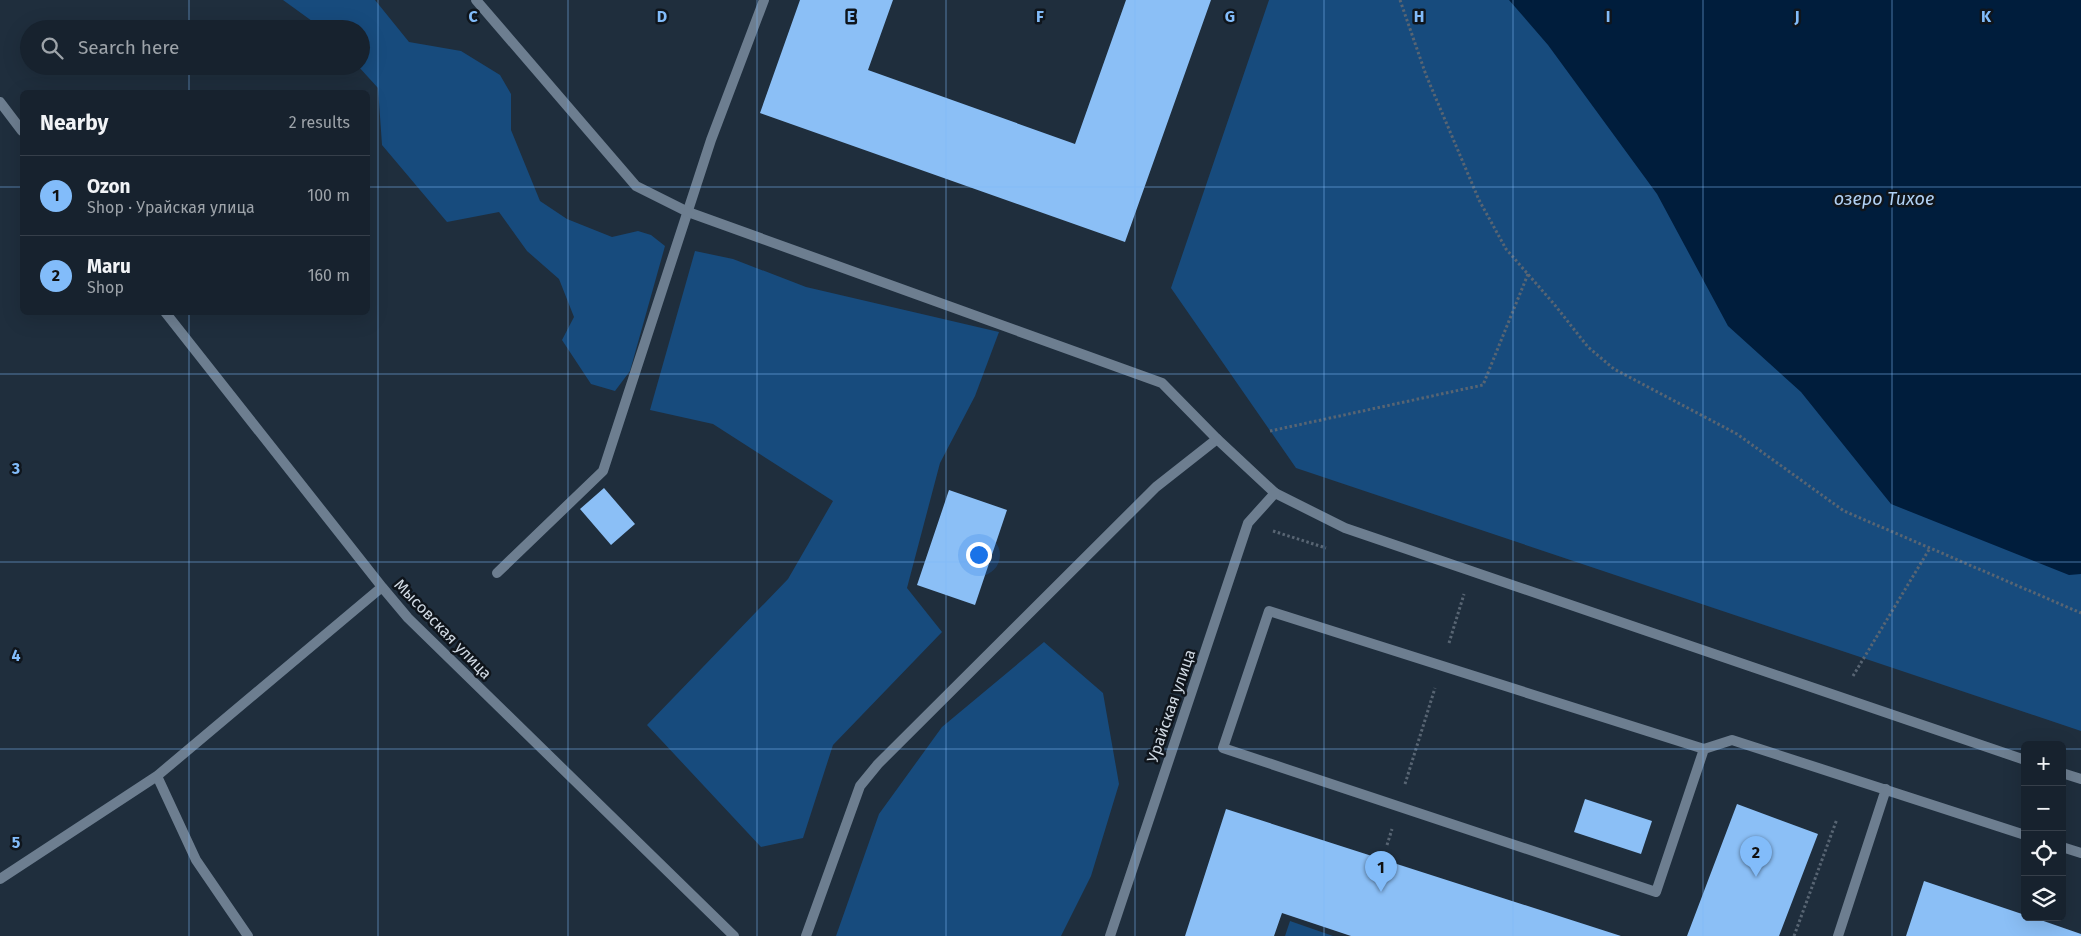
<!DOCTYPE html>
<meta charset="utf-8">
<style>
body{margin:0;font-family:"Fira Sans",sans-serif;background:#202a36;color:#f1f3f6}
.controls{position:absolute;right:15px;bottom:15px;display:grid;overflow:hidden;border-radius:8px;box-shadow:0 5px 20px #0002}
.controls button{width:45px;height:45px;display:grid;place-items:center;padding:0;border:0;border-bottom:1px solid #363f4a;background:#17222e;color:#f1f3f6;font:25px sans-serif}
.you{position:absolute;left:978px;top:554px;width:18px;height:18px;margin:-12px;border:4px solid #fff;border-radius:50%;background:#1a73e8;box-shadow:0 0 0 8px #1a73e833}
.badge{display:grid;place-items:center;width:32px;height:32px;border-radius:50%;background:#82bcfa;color:#111;font-size:16px;font-weight:700}
.pin{position:absolute;translate:-50% -41px;filter:drop-shadow(0 1px 2px #0008)}
.pin::after{content:'';position:absolute;top:26px;width:18px;height:15px;background:inherit;clip-path:polygon(0 0,100% 0,50% 100%)}
.list{margin:0;padding:0;list-style:none}
h2{display:flex;justify-content:space-between;align-items:center;height:65px;margin:0;padding:0 20px;font-size:21px}
h2 small{font-size:16px;font-weight:400;color:#9ea4aa}
.list li{display:grid;grid-template-columns:32px 1fr auto;gap:15px;align-items:center;box-sizing:border-box;height:80px;padding:0 20px;border-top:1px solid #363f4a}
.list b{display:block;font-size:19px;white-space:nowrap}
.list p{margin:0;font-size:16px;white-space:nowrap;color:#9ea4aa}
.list em{font-size:16px;font-style:normal;color:#9ea4aa}
.icon{flex:none;width:28px;height:28px;fill:none;stroke:currentColor;stroke-width:2;stroke-linecap:round;stroke-linejoin:round}
.map{position:relative;flex:none;width:2081px;height:936px;overflow:hidden}
.search{position:absolute;background:#17222e;box-shadow:0 5px 20px #0002;left:20px;top:20px;width:350px;height:55px;display:flex;align-items:center;gap:12px;box-sizing:border-box;padding:0 18px;border-radius:28px;color:#9ea4aa;font-size:19px}
.panel{position:absolute;background:#17222e;box-shadow:0 5px 20px #0002;left:20px;top:90px;width:350px;height:225px;border-radius:8px}
.map>svg:first-child{display:block}
.green{fill:#174b7d}
.water{fill:#001d3c}
.building{fill:#8bbff6}
.lines{fill:none;stroke-linecap:round;stroke-linejoin:round}
.path{stroke:#586573;stroke-width:3;stroke-dasharray:2.5 2.5;stroke-linecap:butt}
.service{stroke:#6d7e90;stroke-width:10}
.minor{stroke:#6d7e90;stroke-width:10}
.grid{fill:none;stroke:#82bcfa;stroke-width:1;stroke-opacity:0.55}
.labels{text-anchor:middle;dominant-baseline:central;stroke-width:5;stroke-linejoin:round;paint-order:stroke}
.street-label{font-size:16px;fill:#d0d9e3;stroke:#0f151c}
.water-label{font-size:18px;font-style:italic;fill:#b0d0f3;stroke:#0f151c}
.grid-label{font-size:16px;text-anchor:middle;font-weight:bold;fill:#82bcfa;stroke:#0f151c;stroke-width:5;stroke-linejoin:round;paint-order:stroke}
</style>
<div class="map">
<svg width="2081" height="936" viewBox="0 0 2081 936">
<rect width="100%" height="100%" fill="#1f2e3d"/>
<path class="green" d="M283,0H375L409,42L461,51L500,75L511,94V130L540,201L567,219L612,237L638,231L651,235L665,246L630,371L615,391L591,384L562,340L574,317L559,279L527,251L499,212L447,222L382,145L378,88L358,66H361V29H323Z
M1269,0H2081V731L1296,468L1171,288Z
M695,251L733,259L806,287L999,332L975,396L940,463L907,588L942,632L833,745L803,838L761,847L647,725L788,579L833,501L713,424L650,410Z
M1044,642L1103,693L1119,784L1091,876L1061,936H836L879,814L942,727Z
M1290,921L1333,936H1285Z"/>
<path class="water" d="M1509,0H2081V574L2069,575L1891,504L1801,392L1728,326L1657,194L1548,45Z"/>
<path class="building" d="M800,0H893L868,70L1075,144L1126,0H1211L1125,242L760,113Z
M604,488L635,524L611,545L580,509Z
M949,490L1007,510L975,605L917,585Z
M1585,799L1652,821L1641,854L1574,832Z
M1737,804L1818,834L1779,936H1687Z
M1226,809L1621,936H1351L1282,913L1274,936H1185Z
M1924,881L2025,915V917H2032L2081,934V936H1906Z"/>
<g class="lines">
<path class="path" d="M1400,0L1426,75L1479,200L1506,249L1554,304L1588,347L1614,369L1737,434L1844,511L2081,613
M1270,431L1483,385L1528,274
M1273,531L1326,548
M1449,643L1464,594
M1853,676L1930,548
M1405,784L1435,688
M1387,845L1392,829
M1794,936L1837,819"/>
<path class="service" d="M1275,493L1345,528L2025,760
M497,573L603,471L711,140L764,0
M1704,749L1656,892L1223,748L1269,611L1704,749L1732,740L2025,835
M2062,773L2081,779
M2062,847L2081,853
M806,936L860,786L878,764L1156,487L1217,439
M1838,936L1886,789"/>
<path class="minor" d="M476,0L636,186L688,212L1162,383L1217,439L1275,493L1248,523L1110,936
M0,102L22,131
M165,312L382,587L408,618L734,936
M157,776L196,860L248,936
M0,879L157,776L382,587"/>
</g>
<path class="grid" d="M189,0V29M378,0V936M568,0V936M757,0V936M946,0V936M1135,0V936M1324,0V936M1513,0V936M1703,0V936M1892,0V936M189,66V92M0,187H22M368,187H2081M189,312V936M0,374H2081M0,562H2081M0,749H2025M2062,749H2081"/>
<g class="labels">
<g class="street-label">
<text transform="translate(443 629) rotate(46)">Мысовская улица</text>
<text transform="translate(1171 706) rotate(-71)">Урайская улица</text>
</g>
<g class="water-label">
<text x="1884" y="199">озеро Тихое</text>
</g>
</g>
<g class="grid-label">
<text x="473" y="22">C</text>
<text x="662" y="22">D</text>
<text x="851" y="22">E</text>
<text x="1040" y="22">F</text>
<text x="1230" y="22">G</text>
<text x="1419" y="22">H</text>
<text x="1608" y="22">I</text>
<text x="1797" y="22">J</text>
<text x="1986" y="22">K</text>
<text x="16" y="474">3</text>
<text x="16" y="661">4</text>
<text x="16" y="848">5</text>
</g>
</svg>
<div class="controls">
<button>+</button>
<button>−</button>
<button><svg class="icon" aria-label="locate" viewBox="0 0 24 24"><circle cx="12" cy="12" r="6"/><path d="M12 2v4M12 18v4M2 12h4M18 12h4"/></svg></button>
<button><svg class="icon" aria-label="layers" viewBox="0 0 24 24"><path d="M12 4l9 5-9 5-9-5zM3 14l9 5 9-5"/></svg></button>
</div>
<div class="you"></div>
<div class="pin badge" style="left:1381px;top:892px">1</div>
<div class="pin badge" style="left:1756px;top:877px">2</div>
<div class="search"><svg class="icon" aria-label="search" viewBox="0 0 24 24"><circle cx="10" cy="10" r="6"/><path d="M15 15l6 6"/></svg>Search here</div>
<section class="panel">
<h2>Nearby<small>2 results</small></h2>
<ul class="list">
<li><span class="badge">1</span><div><b>Ozon</b><p>Shop · Урайская улица</p></div><em>100 m</em></li>
<li><span class="badge">2</span><div><b>Maru</b><p>Shop</p></div><em>160 m</em></li>
</ul>
</section>
</div>
